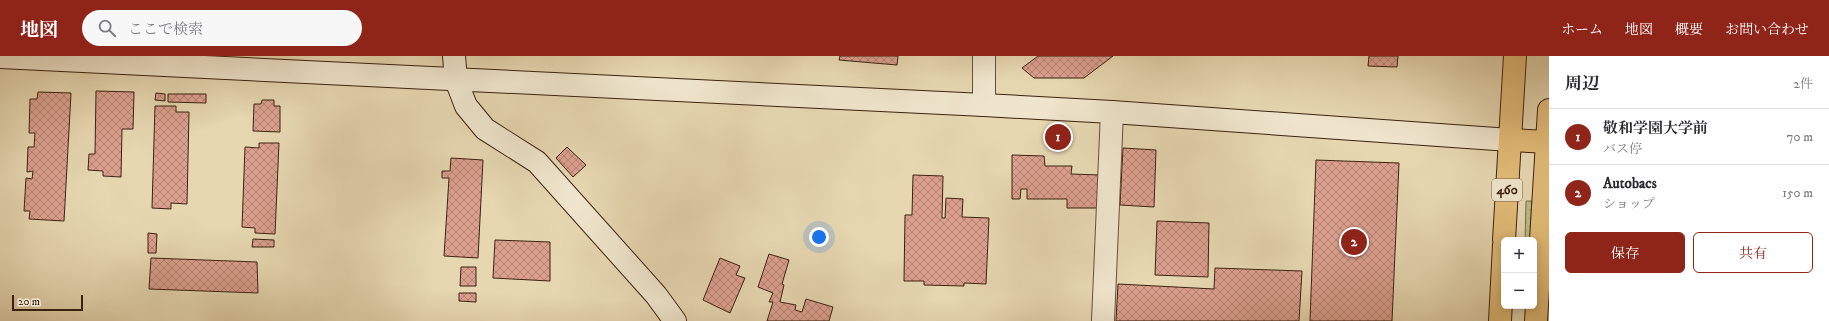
<!DOCTYPE html>
<html lang="ja">
<meta charset="utf-8">
<style>
body{margin:0;font-family:"IM FELL DW Pica","Noto Serif JP",serif;background:#f7f7f7;color:#2b2b33}
.controls{position:absolute;right:12px;bottom:12px;display:grid;overflow:hidden;border-radius:6px;box-shadow:0 2px 10px #0003}
.controls button{width:36px;height:36px;display:grid;place-items:center;padding:0;border:0;border-bottom:1px solid #e1e1e2;background:#fff;color:#2b2b33;font:20px sans-serif}
.scale{position:absolute;left:12px;bottom:10px;width:71px;box-sizing:border-box;padding-left:4px;border:2px solid #3b220e;border-top:0;font-size:11px;line-height:14px;white-space:nowrap;color:#3b220e;-webkit-text-stroke:3px #efe5cc;paint-order:stroke}
.you{position:absolute;left:819px;top:181px;width:14px;height:14px;margin:-10px;border:3px solid #fff;border-radius:50%;background:#1a73e8;box-shadow:0 0 0 6px #1a73e833}
.badge{display:grid;place-items:center;width:26px;height:26px;border-radius:50%;background:#8f2418;color:#fff;font-size:13px;font-weight:700}
.pin{position:absolute;translate:-50% -50%;border:2px solid #fff;box-shadow:0 1px 4px #0006}
.list{margin:0;padding:0;list-style:none}
h2{display:flex;justify-content:space-between;align-items:center;height:52px;margin:0;padding:0 16px;font-size:17px}
h2 small{font-size:13px;font-weight:400;color:#7c7c81}
.list li{display:grid;grid-template-columns:26px 1fr auto;gap:12px;align-items:center;box-sizing:border-box;height:56px;padding:0 16px;border-top:1px solid #e1e1e2}
.list b{display:block;font-size:15px;white-space:nowrap}
.list p{margin:0;font-size:13px;white-space:nowrap;color:#7c7c81}
.list em{font-size:13px;font-style:normal;color:#7c7c81}
.actions{display:flex;gap:8px;padding:12px 16px}
.actions a{flex:1;padding:9px 0;border:1px solid #8f2418;border-radius:6px;text-align:center;font-size:14px;color:#8f2418}
.actions .main{background:#8f2418;color:#fff}
.icon{flex:none;width:22px;height:22px;fill:none;stroke:currentColor;stroke-width:2;stroke-linecap:round;stroke-linejoin:round}
.map{position:relative;flex:none;width:1549px;height:265px;overflow:hidden}
header{display:flex;align-items:center;gap:24px;box-sizing:border-box;height:56px;padding:0 20px;background:#8f2418;color:#fff}
header strong{font-size:19px}
nav{display:flex;gap:22px;margin-inline-start:auto;font-size:14px}
.search{width:280px;height:36px;background:#f7f7f7;display:flex;align-items:center;gap:10px;box-sizing:border-box;padding:0 14px;border-radius:22px;color:#7c7c81;font-size:15px}
main{display:flex}
aside{flex:1;background:#fff}
.map>svg:first-child{display:block}
.grass{fill:url(#grass-dots);stroke:#7a704c}
.building{fill:url(#building-cross-hatch);stroke:#3b220e}
.lines{fill:none;stroke-linecap:round;stroke-linejoin:round}
.street-casing{stroke:#664f37;stroke-width:24}
.secondary-casing{stroke:#3b220e;stroke-width:24}
.primary-casing{stroke:#3b220e;stroke-width:24}
.highway-casing{stroke:#3b220e;stroke-width:24}
.street{stroke:#efe5cc;stroke-width:22}
.secondary{stroke:#efe5cc;stroke-width:22}
.primary{stroke:#e3bc78;stroke-width:22}
.highway{stroke:#e3bc78;stroke-width:22}
.labels{text-anchor:middle;dominant-baseline:central;stroke-width:3;stroke-linejoin:round;paint-order:stroke}
.shield{fill:#efe5cc;stroke:#715c47;stroke-width:1}
.shield-label{font-size:13px;font-weight:bold;fill:#3b220e}
</style>
<header>
<strong>地図</strong>
<div class="search"><svg class="icon" aria-label="search" viewBox="0 0 24 24"><circle cx="10" cy="10" r="6"/><path d="M15 15l6 6"/></svg>ここで検索</div>
<nav><a>ホーム</a><a>地図</a><a>概要</a><a>お問い合わせ</a></nav>
</header>
<main>
<div class="map">
<svg width="1549" height="265" viewBox="0 0 1549 265">
<defs>
<pattern id="grass-dots" width="8" height="8" patternUnits="userSpaceOnUse"><rect width="8" height="8" fill="#b9bd89"/><path d="M2 2h.1M6 6h.1" fill="none" stroke="#a0a275" stroke-width="1.8" stroke-linecap="round"/></pattern>
<pattern id="building-cross-hatch" width="8" height="8" patternUnits="userSpaceOnUse"><rect width="8" height="8" fill="#dca08f"/><path d="M0 0l8 8M0 8l8-8" fill="none" stroke="#b48273"/></pattern>
</defs>
<rect width="100%" height="100%" fill="#e6d7b1"/>
<filter id="stains"><feTurbulence type="fractalNoise" baseFrequency=".005" numOctaves="4"/><feColorMatrix values="0 0 0 0 .2 0 0 0 0 .09 0 0 0 0 .02 0 0 0 .5 -.17"/></filter>
<radialGradient id="worn" r=".72"><stop offset=".6" stop-color="#630" stop-opacity="0"/><stop offset="1" stop-color="#630" stop-opacity=".3"/></radialGradient>
<path class="grass" d="M1526,145H1532L1530,184H1525Z"/>
<path class="building" d="M840,0H898L897,9L839,4Z
M1038,0H1113L1084,22H1034L1022,12Z
M1369,0H1398L1397,11L1368,10Z
M96,35L134,36L133,73H122L121,121L103,120V115L88,114L89,98H95Z
M38,36L71,37L64,165L29,163L30,155H24L26,122L32,123L33,115L27,116L28,91H34L35,77H29L30,43H37Z
M156,37L165,38V45L155,44Z
M168,38H206V47L168,46Z
M262,44H274V50H280V76L253,75L254,48H261Z
M155,50H176V56H189L187,148L171,147V153L152,152Z
M259,87H279L275,178L255,177V172L242,171L245,91L259,92Z
M567,91L586,109L573,121L556,102Z
M1123,92L1156,94L1154,151L1120,149Z
M1012,99L1044,100L1045,110H1072L1071,118L1100,119L1099,152H1067V143H1027V133H1021L1020,143H1012Z
M451,102L483,104L478,202L444,200L449,122H442V115H450Z
M1316,104L1399,107L1392,265H1310Z
M913,119L943,120L942,162H945L946,142L963,143L962,161L989,162L986,228L964,227V230L924,229V225H904L905,159H912Z
M1157,165L1209,167L1208,221L1155,219Z
M148,177L157,178L156,197H148Z
M253,183L274,184V191H252Z
M495,184L550,186V225L493,222Z
M769,198L789,204L782,228L784,229L780,246L796,249L795,254L802,256L806,243L833,251L829,265H767L773,246H769L773,237L758,231Z
M151,202L257,206L258,237L149,233Z
M720,202L740,210L736,219L745,222L730,257L703,244Z
M461,211H476V230H460Z
M1215,212L1302,215L1299,265H1116L1118,228L1214,233Z
M459,237H476V246L459,245Z"/>
<g class="lines">
<defs>
<path id="street" d="M984,0V49
M1103,265L1112,56"/>
<path id="secondary" d="M454,0L456,24L466,50L485,73L537,106L656,239L675,265
M0,1L984,49L1112,56L1510,84"/>
<path id="primary" d="M1510,84L1549,86"/>
<path id="highway" d="M1504,184L1515,0
M1500,265L1504,189
M1536,265L1549,54"/>
</defs>
<use href="#street" class="street-casing"/>
<use href="#secondary" class="secondary-casing"/>
<use href="#primary" class="primary-casing"/>
<use href="#highway" class="highway-casing"/>
<use href="#street" class="street"/>
<use href="#secondary" class="secondary"/>
<use href="#primary" class="primary"/>
<use href="#highway" class="highway"/>
</g>
<g class="labels">
<rect class="shield" x="1492" y="123" width="30" height="22" rx="3"/>
<g class="shield-label">
<text x="1507" y="134">460</text>
</g>
</g>
<rect width="100%" height="100%" filter="url(#stains)"/>
<rect width="100%" height="100%" fill="url(#worn)"/>
</svg>
<div class="controls">
<button>+</button>
<button>−</button>
</div>
<div class="scale">20 m</div>
<div class="you"></div>
<div class="pin badge" style="left:1058px;top:81px">1</div>
<div class="pin badge" style="left:1354px;top:186px">2</div>
</div>
<aside>
<h2>周辺<small>2件</small></h2>
<ul class="list">
<li><span class="badge">1</span><div><b>敬和学園大学前</b><p>バス停</p></div><em>70 m</em></li>
<li><span class="badge">2</span><div><b>Autobacs</b><p>ショップ</p></div><em>150 m</em></li>
</ul>
<div class="actions"><a class="main">保存</a><a>共有</a></div>
</aside>
</main>
